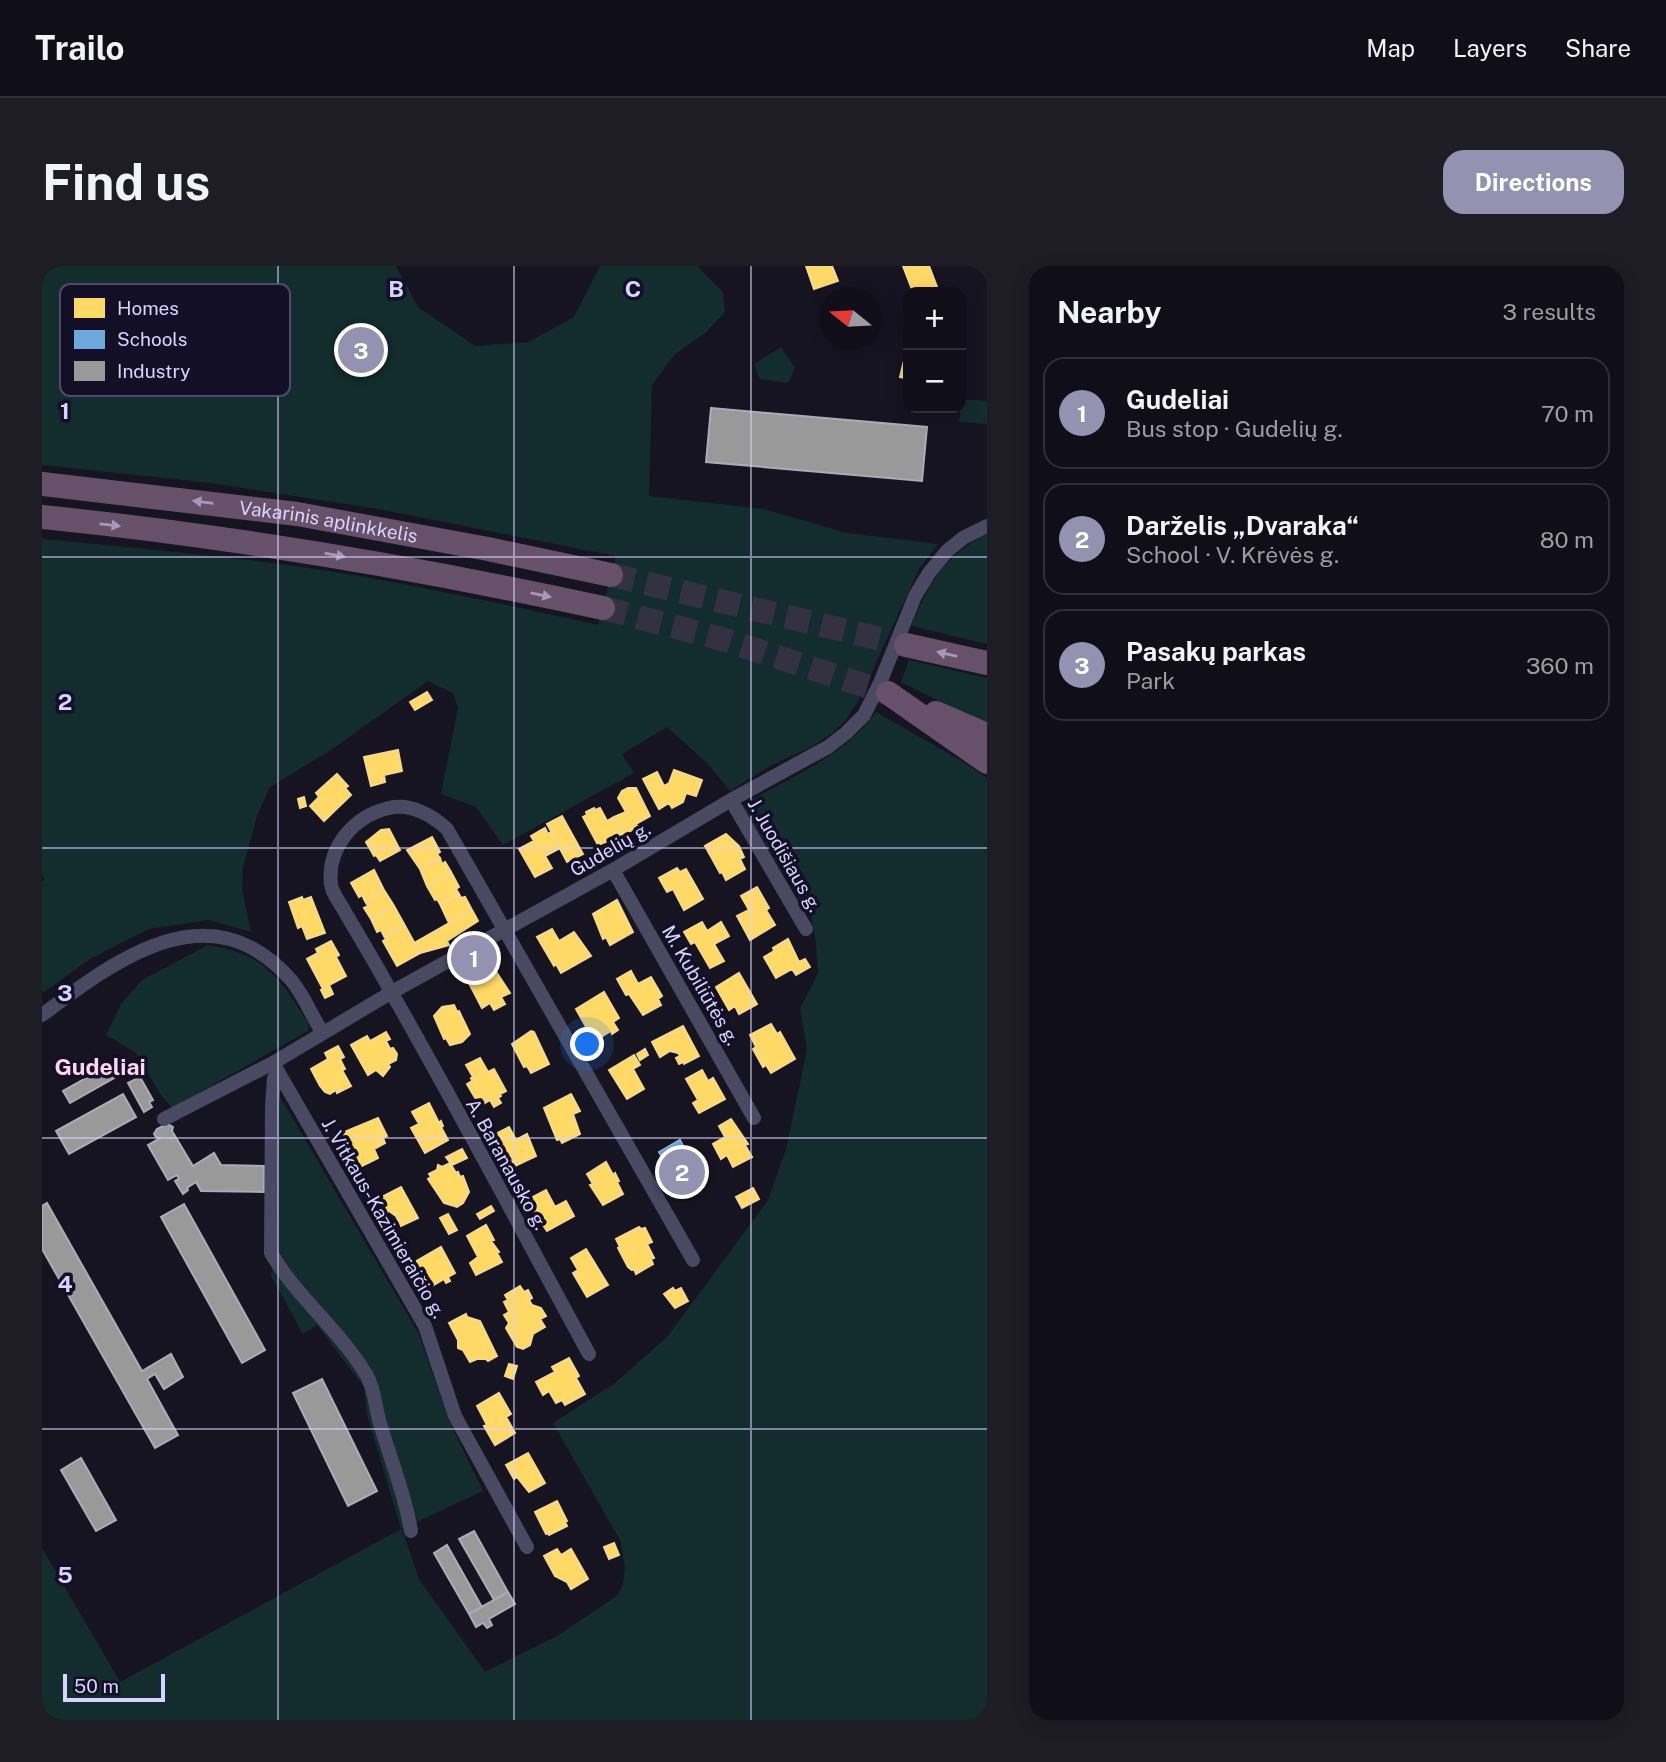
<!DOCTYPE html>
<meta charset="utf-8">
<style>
body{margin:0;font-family:"Public Sans",sans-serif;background:#1e1d26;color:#f1f3f6}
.controls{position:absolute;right:21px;top:21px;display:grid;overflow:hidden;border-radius:14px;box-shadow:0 4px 18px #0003}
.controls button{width:63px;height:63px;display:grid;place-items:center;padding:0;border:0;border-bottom:2px solid #302f38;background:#100f19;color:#f1f3f6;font:35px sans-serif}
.compass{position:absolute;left:777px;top:21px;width:63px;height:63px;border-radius:50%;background:#100f19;box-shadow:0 4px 18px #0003;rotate:288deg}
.scale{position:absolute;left:21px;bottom:18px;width:102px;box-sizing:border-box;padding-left:7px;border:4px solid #d9d4ff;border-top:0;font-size:19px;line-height:24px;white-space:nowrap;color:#d9d4ff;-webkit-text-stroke:5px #130f26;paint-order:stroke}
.you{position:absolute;left:546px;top:779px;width:24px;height:24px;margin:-18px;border:5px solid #fff;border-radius:50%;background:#1a73e8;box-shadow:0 0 0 10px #1a73e833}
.badge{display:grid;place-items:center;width:46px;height:46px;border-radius:50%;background:#9591b1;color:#fff;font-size:23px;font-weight:700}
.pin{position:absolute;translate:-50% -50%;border:4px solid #fff;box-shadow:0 2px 7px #0006}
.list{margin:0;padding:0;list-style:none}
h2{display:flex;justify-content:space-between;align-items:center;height:91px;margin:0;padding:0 28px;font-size:30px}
h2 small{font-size:23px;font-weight:400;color:#9c9ca2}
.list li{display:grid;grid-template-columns:46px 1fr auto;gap:21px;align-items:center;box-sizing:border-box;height:112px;margin:0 14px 14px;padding:0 14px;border:2px solid #302f38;border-radius:21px}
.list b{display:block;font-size:26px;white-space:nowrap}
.list p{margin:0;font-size:23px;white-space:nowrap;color:#9c9ca2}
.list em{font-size:23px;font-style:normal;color:#9c9ca2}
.map{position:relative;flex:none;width:945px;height:1454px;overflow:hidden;border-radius:21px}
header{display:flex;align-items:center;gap:42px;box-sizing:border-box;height:98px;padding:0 35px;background:#100f19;border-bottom:2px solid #302f38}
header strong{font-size:33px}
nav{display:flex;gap:38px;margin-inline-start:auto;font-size:24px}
.intro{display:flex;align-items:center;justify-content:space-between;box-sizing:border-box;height:168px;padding:0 42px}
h1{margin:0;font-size:49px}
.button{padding:18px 32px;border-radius:21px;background:#9591b1;color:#fff;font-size:24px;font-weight:700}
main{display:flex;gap:42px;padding:0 42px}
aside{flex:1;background:#100f19;border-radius:21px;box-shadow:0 4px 18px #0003}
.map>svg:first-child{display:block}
.green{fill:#132c2d}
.homes{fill:#ffd966;stroke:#f4d894;stroke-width:2}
.schools{fill:#6fa8dc;stroke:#8fb5e6;stroke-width:2}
.industry{fill:#999;stroke:#acabb8;stroke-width:2}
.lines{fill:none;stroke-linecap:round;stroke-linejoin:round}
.highway-tunnel{stroke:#333142;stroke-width:24;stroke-dasharray:24 12;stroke-linecap:butt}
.street{stroke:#4a4962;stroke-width:14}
.highway{stroke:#67516a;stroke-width:24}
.oneway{fill:#a699bc}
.grid{fill:none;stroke:#d9d4ff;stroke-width:2;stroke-opacity:0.55}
.labels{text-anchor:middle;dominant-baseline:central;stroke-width:7;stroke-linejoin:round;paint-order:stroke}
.street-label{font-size:19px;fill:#d9d4ff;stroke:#130f26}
.quarter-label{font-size:23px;font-weight:bold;fill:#ffd6f0;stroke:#130f26}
.key{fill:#130f26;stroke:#4e4a67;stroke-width:2}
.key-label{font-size:19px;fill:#d9d4ff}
.grid-label{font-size:23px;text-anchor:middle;font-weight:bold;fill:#d9d4ff;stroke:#130f26;stroke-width:7;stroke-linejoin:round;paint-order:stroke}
</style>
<header>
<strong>Trailo</strong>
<nav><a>Map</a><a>Layers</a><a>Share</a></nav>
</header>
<div class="intro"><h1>Find us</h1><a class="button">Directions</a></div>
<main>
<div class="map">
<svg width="945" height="1454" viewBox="0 0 945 1454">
<rect width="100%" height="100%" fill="#161421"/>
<path class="green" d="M0,0H354L376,41L433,80L486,76L532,51L558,0H655L681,26L683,46L663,67L633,88L610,119L607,230L722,243L805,267L896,278L877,303L829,408L814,439L803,455L789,468L769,481L728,500L688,525L665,497L625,461L580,488L592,507L461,579L434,541L399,528L416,442L411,427L386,415L289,484L228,521L215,550L201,601L200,623L209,666L167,654L107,663L48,693L2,726L0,725V616L3,614L0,610V273C104,283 208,292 311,309C393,323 474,341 556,359L574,290L336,243L169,217L0,199Z
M739,81L753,102L746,117L718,113L712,98Z
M919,133L945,135V158L917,156Z
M945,268V378L869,360C887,317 902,290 945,268Z
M867,394L945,412V459L859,416Z
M834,446L920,495L945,512V1454H0V1282L78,1416L359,1263L325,1149L322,1121L275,1059L261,1068L229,1010L233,983L236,827L377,1068L407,1155L441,1225L360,1263L377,1313L443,1406L515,1370L576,1329L581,1318L583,1302L579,1276L511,1157L573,1117L625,1071L726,934L744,883L765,784L758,742L776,707L774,678L770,654L700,539C746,513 802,490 834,446Z
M166,679C224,688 237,711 267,758L266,765L130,842L119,829L93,786L64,769L79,738L100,714Z"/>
<path class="homes" d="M764,0H790L796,15L772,23Z
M861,0H887L897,26H871Z
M866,78V113L858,111Z
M385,426L390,434L373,444L368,436Z
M356,484L360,505L342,509L343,516L329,520L322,491Z
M632,504L660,514L654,530L644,527L641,536L630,542L627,537L617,543L601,513L615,506L622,520L627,517Z
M295,508L306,520L303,522L309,529L282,555L268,540L277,531L274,527Z
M586,522H594L608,550L594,558L596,561L581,569L572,551L584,546L576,532L580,525Z
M262,531L264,540L258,542L256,533Z
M552,542L553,544L558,542L565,555L572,551L581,569L556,579L541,551L545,549L544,546Z
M520,550L541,588L525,596L505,558Z
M503,562L506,568L509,566L518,582L503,590L510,602L493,611L477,583L492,575L489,570Z
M347,563L358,584L338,595L334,589L332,590L324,576L339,564Z
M684,568L697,580L702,591L698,593L703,603L684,614L680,606L678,607L663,580Z
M390,571L398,586L395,588L398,592L378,603L365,584Z
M398,592L400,598L403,596L409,606L385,620L378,603Z
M635,602L638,606L644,603L661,633L642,644L631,623L625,626L617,612Z
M332,604L342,624L323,635L320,629L317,631L309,617Z
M409,606L417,621L414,623L417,628L398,638L395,633L393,634L385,620Z
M715,621L727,642L724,644L733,659L708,674L695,650L707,644L699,630Z
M342,624L352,640L329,653L322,642L326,640L323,635Z
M417,628L419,632L423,631L430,644L407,657L398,638Z
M260,631L261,634L269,631L283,667L265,673L260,660L256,662L247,636Z
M575,634L591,666L568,679L564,671L561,673L551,648Z
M352,640L362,658L342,670L339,664L335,666L329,653Z
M430,644L436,655L405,675L407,679L378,687L372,677Z
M660,656L665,665L679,656L687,670L672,678L682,695L668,702L653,676L649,678L642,666Z
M362,658L378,687L355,700L341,675L344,673L342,670Z
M510,663L517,675L532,666L549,690L519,707L514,698L512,700L495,671Z
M746,673L757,696L763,693L768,701L754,709L750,703L734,712L722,691L732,685L731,682Z
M289,675L297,689L294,691L304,710L287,719L291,728L283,732L279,724L281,723L265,693L276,687L274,683Z
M453,704L468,727L459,731L463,738L452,744L448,737L440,742L428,719Z
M589,705L596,718L609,711L620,730L616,733L619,739L601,749L587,728L584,729L575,713Z
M697,707L715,738L697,748L693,740L687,744L674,721Z
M562,726L577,752L571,756L576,764L570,768L569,765L552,775L534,743Z
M412,739L415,746L417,745L428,768L420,776L408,779L404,772L402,773L392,750L400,741Z
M729,758L735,768L738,766L753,793L729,807L724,799L721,801L711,783L714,781L708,769Z
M641,760L657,790L642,798L641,796L637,798L634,792L638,790L636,787L628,785L618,791L610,776Z
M489,765L492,766L507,798L489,807L485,800L482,801L470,778Z
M344,766L348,773L344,775L348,783L351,782L355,788L354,794L346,798L348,801L341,810L334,804L326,809L309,779L325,770L328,775Z
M296,780L302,791L298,793L303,803L300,804L309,820L295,827L294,824L288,828L283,826L278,820L269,803L286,793L283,787Z
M603,783L606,789L598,794L595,788Z
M592,789L598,799L591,803L602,823L585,833L567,804Z
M438,792L446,806L452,803L464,825L458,828L459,830L456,832L459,837L452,841L448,834L438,840L425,818L430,815L429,812L431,811L424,799Z
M660,804L666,815L671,812L683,833L657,847L651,837L656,834L644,813Z
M529,828L538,845L531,848L538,868L520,877L518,873L515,874L502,842Z
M387,837L397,857L399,855L401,860L399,861L406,874L383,887L369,862L377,858L370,846Z
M336,852L345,870L341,872L343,877L332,883L336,892L318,901L300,867Z
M689,853L706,878L703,879L710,891L691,901L685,889L679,893L671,878L683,871L677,860Z
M467,861L474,874L485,868L494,890L471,901L452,869Z
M420,883L425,892L410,899L404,891Z
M564,896L571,909L573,907L577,915L575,916L581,928L561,939L548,919L551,918L545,908Z
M408,897L414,907L416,906L418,911L421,910L427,926L421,937L415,941L402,937L386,913L389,911L387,908L395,904L396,899L400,901Z
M359,921L376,952L359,960L354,950L347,945L343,947L336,933Z
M711,922L717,933L700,942L694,931Z
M504,924L513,941L524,935L532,950L505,965L486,937L489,935L487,933Z
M449,940L452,945L438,953L435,948Z
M406,948L415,964L407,968L398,952Z
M444,959L452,974L449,975L457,986L455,987L460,996L434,1009L428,997L436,991L425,970Z
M597,961L599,963L603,962L610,976L605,978L612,992L609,993L611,998L594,1008L592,1003L590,1004L586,1001L576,982L578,981L574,973Z
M399,981L413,1007L406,1011L408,1015L404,1017L402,1013L390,1020L385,1011L382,1013L373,996Z
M544,983L566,1019L545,1031L531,1007L536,1004L529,992Z
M478,1020L482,1026L486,1024L490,1032L487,1034L490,1039L499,1042L504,1050L498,1053L503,1061L491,1068L488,1079L481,1083L475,1081L464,1062L467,1057L462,1049L467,1046L462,1036L466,1034L463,1029Z
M631,1022L633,1025L639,1022L646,1035L633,1042L622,1028Z
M424,1048L425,1051L438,1055L455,1090L446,1095L444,1093H435L428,1096L421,1084L416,1082V1074L407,1057Z
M527,1092L537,1110L534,1112L543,1128L523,1139L520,1134L514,1137L507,1125L501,1129L494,1116L513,1106L510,1101Z
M467,1098L475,1100L471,1113L463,1110Z
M457,1127L469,1148L464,1151L473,1167L453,1179L442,1160L445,1159L435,1140Z
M486,1187L503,1217L487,1226L475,1211L472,1213L464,1199Z
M515,1235L525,1255L523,1256L525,1260L507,1269L506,1267L504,1268L493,1246Z
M572,1277L577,1289L567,1293L562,1281Z
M515,1283L519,1289L529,1283L546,1313L529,1323L525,1316L513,1310L502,1290Z"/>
<path class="schools" d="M638,874L659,913L639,927L622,899L624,898L617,886Z"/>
<path class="industry" d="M669,142L885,161L880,215L664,196Z
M21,797L27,806L20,810L14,801Z
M66,800L72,812L28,837L21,825Z
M98,811L111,834L107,836L110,841L102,846L86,817Z
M81,828L94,851L27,888L14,865Z
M125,858L131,861L130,865L151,900L172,887L179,899L222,900V926L159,925L154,916L145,922L146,924L141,928L133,915L137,913L135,909L126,914L106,879L118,872L114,871L112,868L115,863Z
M5,937L100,1105L129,1088L141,1111L122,1123L113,1108L105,1113L136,1169L113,1182L0,983V940Z
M142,938L223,1084L200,1097L119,951Z
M280,1113L335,1225L306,1240L251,1127Z
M39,1192L74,1254L54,1265L19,1204Z
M432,1265L466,1326L452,1334L417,1273Z
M405,1279L440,1341L427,1348L392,1287Z
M466,1326L473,1338L447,1353L450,1359L445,1362L441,1357L434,1361L427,1348Z"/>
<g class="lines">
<path class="highway-tunnel" d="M569,309L864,379
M561,342L680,373L846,427"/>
<path class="street" d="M689,534L764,663
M571,604L712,852
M0,749C76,692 169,622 250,715C262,730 270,750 280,766
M231,797L383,1060L413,1150L485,1281
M237,807L232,812L230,840L229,987C255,1032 299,1065 325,1110C333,1124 333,1141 338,1157C348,1193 363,1227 369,1265
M122,853L231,797L350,726L571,604L689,534L786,481L804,467L822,449L838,417L873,330L887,307L905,285L921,272L945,260
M547,1088C481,967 417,844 348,724C334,698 318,672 303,646C299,638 290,628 289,618C285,581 312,550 347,542C368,537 390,549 405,563L651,994"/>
<g class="highway">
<path id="s1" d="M0,218L255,248L446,283L569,309"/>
<path d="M0,251C189,270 376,302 561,342"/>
<path d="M864,379L945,397"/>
<path d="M846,427L945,496"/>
<path d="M894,447L945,469"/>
</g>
</g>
<defs><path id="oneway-solid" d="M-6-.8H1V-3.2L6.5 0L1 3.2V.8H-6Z" transform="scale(1.75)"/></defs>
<g class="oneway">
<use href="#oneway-solid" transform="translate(161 236) rotate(-173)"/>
<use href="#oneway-solid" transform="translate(68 259) rotate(6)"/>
<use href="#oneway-solid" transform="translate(293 289) rotate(10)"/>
<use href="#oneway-solid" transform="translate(499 329) rotate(12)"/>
<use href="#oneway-solid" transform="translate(905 388) rotate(-167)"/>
</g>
<path class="grid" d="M236,0V1454M472,0V1454M709,0V1454M0,291H945M0,582H945M0,872H945M0,1163H945"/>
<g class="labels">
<g class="street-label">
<text stroke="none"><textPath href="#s1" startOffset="289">Vakarinis aplinkkelis</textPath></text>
<text transform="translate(568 583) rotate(-30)">Gudelių g.</text>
<text transform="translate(743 589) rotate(60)">J. Juodišiaus g.</text>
<text transform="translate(659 719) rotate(60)">M. Kubiliūtės g.</text>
<text transform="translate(465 898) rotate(61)">A. Baranausko g.</text>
<text transform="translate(342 952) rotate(60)">J. Vitkaus-Kazimieraičio g.</text>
</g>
<g class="quarter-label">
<text x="58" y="800">Gudeliai</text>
</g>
</g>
<rect x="18" y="18" width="230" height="112" rx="10" class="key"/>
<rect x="32" y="32" width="31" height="20" fill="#ffd966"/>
<rect x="32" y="64" width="31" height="19" fill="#6fa8dc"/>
<rect x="32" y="95" width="31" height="20" fill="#999"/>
<g class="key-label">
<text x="75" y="49">Homes</text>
<text x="75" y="80">Schools</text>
<text x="75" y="112">Industry</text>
</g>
<g class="grid-label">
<text x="354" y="31">B</text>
<text x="591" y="31">C</text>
<text x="23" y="153">1</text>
<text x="23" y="444">2</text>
<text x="23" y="735">3</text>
<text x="23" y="1026">4</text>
<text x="23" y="1317">5</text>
</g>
</svg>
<div class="controls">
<button>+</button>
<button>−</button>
</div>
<svg class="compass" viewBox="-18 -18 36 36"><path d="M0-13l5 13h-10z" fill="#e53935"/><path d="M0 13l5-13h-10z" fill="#9c9ca2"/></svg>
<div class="scale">50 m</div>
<div class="you"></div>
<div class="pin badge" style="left:432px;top:692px">1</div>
<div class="pin badge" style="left:640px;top:906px">2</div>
<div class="pin badge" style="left:319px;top:84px">3</div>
</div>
<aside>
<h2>Nearby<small>3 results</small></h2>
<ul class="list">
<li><span class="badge">1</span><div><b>Gudeliai</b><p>Bus stop · Gudelių g.</p></div><em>70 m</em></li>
<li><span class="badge">2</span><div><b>Darželis „Dvaraka“</b><p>School · V. Krėvės g.</p></div><em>80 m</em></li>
<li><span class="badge">3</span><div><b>Pasakų parkas</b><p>Park</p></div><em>360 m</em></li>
</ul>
</aside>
</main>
